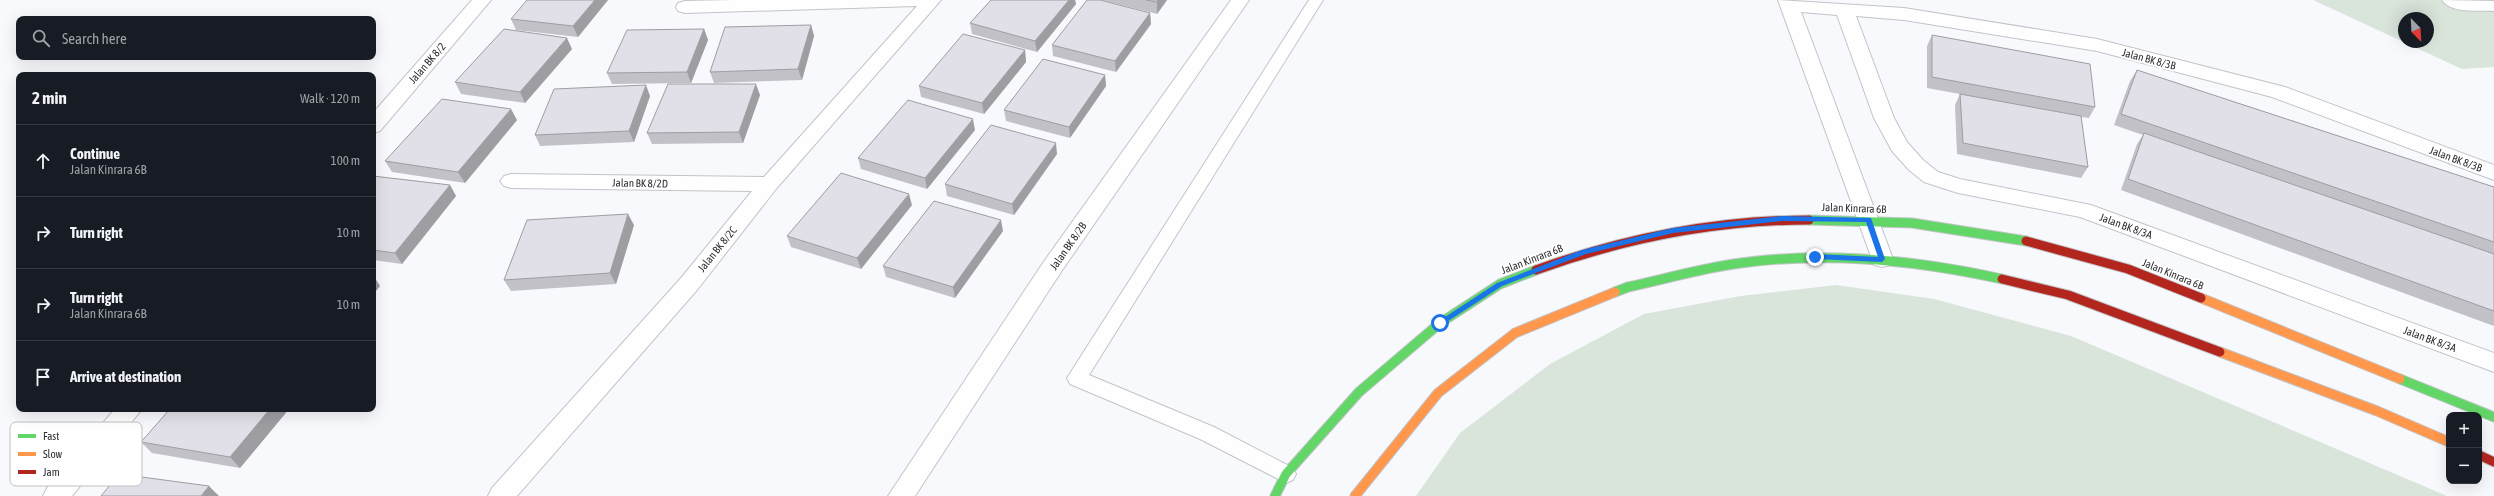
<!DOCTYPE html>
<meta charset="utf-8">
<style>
body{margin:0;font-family:"Asap Condensed",sans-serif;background:#20242c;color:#f1f3f6}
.controls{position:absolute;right:12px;bottom:12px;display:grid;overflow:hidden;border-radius:8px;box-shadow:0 4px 16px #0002}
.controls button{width:36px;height:36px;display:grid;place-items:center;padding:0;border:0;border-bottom:1px solid #363941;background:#171b24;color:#f1f3f6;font:20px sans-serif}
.compass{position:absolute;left:2398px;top:12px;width:36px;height:36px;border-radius:50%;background:#171b24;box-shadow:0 4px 16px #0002;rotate:156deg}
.stop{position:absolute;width:12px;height:12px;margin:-9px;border:3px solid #1a73e8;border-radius:50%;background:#fff}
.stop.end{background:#1a73e8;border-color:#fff;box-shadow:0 1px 4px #0008}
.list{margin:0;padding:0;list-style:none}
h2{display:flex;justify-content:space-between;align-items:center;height:52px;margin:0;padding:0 16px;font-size:17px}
h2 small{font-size:13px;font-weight:400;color:#9ea1a6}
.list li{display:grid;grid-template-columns:26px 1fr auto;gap:12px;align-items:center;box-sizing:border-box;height:72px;padding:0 16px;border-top:1px solid #363941}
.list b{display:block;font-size:15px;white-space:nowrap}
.list p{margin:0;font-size:13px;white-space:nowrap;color:#9ea1a6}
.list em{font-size:13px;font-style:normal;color:#9ea1a6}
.icon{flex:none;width:22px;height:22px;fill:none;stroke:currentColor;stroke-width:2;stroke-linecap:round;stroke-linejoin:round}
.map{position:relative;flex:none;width:2494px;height:496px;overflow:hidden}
.search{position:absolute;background:#171b24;box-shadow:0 4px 16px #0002;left:16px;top:16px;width:360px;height:44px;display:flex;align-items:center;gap:10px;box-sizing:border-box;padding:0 14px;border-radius:8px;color:#9ea1a6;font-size:15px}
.panel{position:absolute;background:#171b24;box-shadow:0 4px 16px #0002;left:16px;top:72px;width:360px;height:340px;border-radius:8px}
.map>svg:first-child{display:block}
.green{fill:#d9e4db;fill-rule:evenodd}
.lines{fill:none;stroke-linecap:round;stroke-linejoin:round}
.lane-casing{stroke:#c3c4c8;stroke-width:2}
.street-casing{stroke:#c3c4c8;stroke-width:2}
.fast-casing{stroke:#c3c4c8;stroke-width:11}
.slow-casing{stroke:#c3c4c8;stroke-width:11}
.jam-casing{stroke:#c3c4c8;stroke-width:11}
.lane{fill:#fefeff;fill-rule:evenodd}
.street{fill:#fefeff;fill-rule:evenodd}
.fast{stroke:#63d668;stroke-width:9}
.slow{stroke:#ff974d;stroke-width:9}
.jam{stroke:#b3261e;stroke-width:9}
.wall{fill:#c2c1c8}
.shaded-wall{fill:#9e9da2}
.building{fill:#e1e0e8;stroke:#9e9da2}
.route{fill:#1a73e8}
.labels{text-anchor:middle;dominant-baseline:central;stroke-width:4;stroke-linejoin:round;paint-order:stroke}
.street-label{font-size:11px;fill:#2e2e32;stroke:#fff}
.key{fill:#fff;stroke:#c0c0c2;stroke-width:1}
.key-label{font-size:11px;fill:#2e2e32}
</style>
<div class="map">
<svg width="2494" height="496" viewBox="0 0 2494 496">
<rect width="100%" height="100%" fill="#f8f9fd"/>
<path class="green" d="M2313,0H2494V67L2462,69ZM2404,18H2428V42H2404Z
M1836,285L1934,299L2071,336L2447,496H1416L1460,433L1550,364L1644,314L1741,296Z"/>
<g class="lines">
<defs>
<path id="lane" d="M1309,0H1323L1089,375L1214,427L1293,468L1296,474L1293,480L1286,483L1200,439L1070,384L1067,378Z
M2442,0L2494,1V11C2479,10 2451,14 2442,0Z"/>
<path id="street" d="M472,0H491L380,131L373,133V113Z
M733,0H941L776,189L697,290L517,496H488L492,488L681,278L752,191L511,188L504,186L500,181L504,176L511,174L764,177L917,6L685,13L678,11L676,7L678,3L685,1Z
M1231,0H1249L1061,272L915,496H888L1045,260Z
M1778,0L1904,8L2097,39L2285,87L2494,165V180L2272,97L2097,51L1904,20L1856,16L1894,118L1907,142L1923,160L1938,172L1960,179L2091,205L2494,353V372L2080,217L1958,193L1924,182L1909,170L1892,151L1874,118L1837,15L1801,12L1893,259L1890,265L1882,267L1874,265Z
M115,409H142L72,496H43L47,488Z"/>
<path id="fast" d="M1809,220L1912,223L2026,241
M1615,292L1628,287C1665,279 1702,268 1741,263C1829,251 1916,260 2002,279
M2400,379L2494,417
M1275,496L1286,474L1359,392L1440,323L1500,284L1536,270"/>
<path id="slow" d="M2201,298L2400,379
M2220,352L2377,411L2449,442
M1355,496L1438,393L1515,333L1615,292"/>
<path id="jam" d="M2026,241L2128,269L2201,298
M1536,270C1625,238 1714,220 1809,220
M2002,279L2068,295L2220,352
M2479,455L2494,462"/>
</defs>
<use href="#lane" class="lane-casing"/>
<use href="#street" class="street-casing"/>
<use href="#fast" class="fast-casing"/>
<use href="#slow" class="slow-casing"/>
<use href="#jam" class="jam-casing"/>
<use href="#lane" class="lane"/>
<use href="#street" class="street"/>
<use href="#fast" class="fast"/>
<use href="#slow" class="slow"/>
<use href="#jam" class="jam"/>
</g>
<path class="wall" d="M608,0L578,37L516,30L511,19Z
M991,0H1075L1076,4L1037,52L972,34L970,23Z
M1102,0H1167L1157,14Z
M1150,13L1151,24L1116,72L1053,56L1052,45Z
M811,25L814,36L802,80L714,83L710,72Z
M704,29L708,40L691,83L612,84L607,73Z
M1932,35L2095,107L2089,118L2081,117L2088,167L2081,178L1957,154L1955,105L1960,94L1927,88V46Z
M572,49L525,103L461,94L455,82Z
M1025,50L1026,62L984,114L921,97L919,86Z
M2137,70L2494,187V326L2121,190L2137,144L2143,135L2114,125L2130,81Z
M1105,75L1106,86L1070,138L1006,121L1004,110Z
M760,95L743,143L652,144L647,133Z
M650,96L634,142L540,146L535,135Z
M517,120L465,183L392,172L385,161Z
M975,130L927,189L861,169L858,158Z
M1057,154L1014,215L947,196L945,184Z
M373,176L450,185L456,196L402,264L373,260Z
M912,205L861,269L791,247L787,236Z
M634,225L616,284L511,291L504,280Z
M1003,231L955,298L886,277L883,266Z
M170,409H289L240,468L152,453L141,442Z"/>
<path class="shaded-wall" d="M595,0H608L578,37L573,26Z
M1069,0H1075L1076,4L1037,52L1035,41Z
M1158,0H1167L1157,14V2Z
M1150,13L1151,24L1116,72L1115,61Z
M811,25L814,36L802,80L798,69Z
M704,29L708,40L691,83L687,72Z
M567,38L572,49L525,103L520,92Z
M1025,50L1026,62L984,114L982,103Z
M1105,75L1106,86L1070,138L1069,127Z
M756,84L760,95L743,143L739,132Z
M646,85L650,96L634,142L629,131Z
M511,109L517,120L465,183L458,172Z
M973,119L975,130L927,189L925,178Z
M1056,143L1057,154L1014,215L1012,204Z
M450,185L456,196L402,264L395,253Z
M909,194L912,205L861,269L857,258Z
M628,214L634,225L616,284L610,273Z
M1001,220L1003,231L955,298L953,287Z
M373,275L380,286L373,295Z
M270,409H289L240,468L230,457Z
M209,486L219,496H201Z"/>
<path class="building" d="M527,0H595L573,26L511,19Z
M991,0H1069L1035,41L970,23Z
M1087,0H1100L1150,13L1115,61L1052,45Z
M1146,0H1158L1157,2Z
M811,25L798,69L710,72L725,27Z
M504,29L567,38L520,92L455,82Z
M704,29L687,72L607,73L627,30Z
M963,34L1025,50L982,103L919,86Z
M1932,35L2090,64L2095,107L1932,77Z
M1043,59L1105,75L1069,127L1004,110Z
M2137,70L2494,187V242L2121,114Z
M668,84H756L739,132L647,133Z
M646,85L629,131L535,135L554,89Z
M1960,94L2081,116L2088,167L1963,143Z
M442,99L511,109L458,172L385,161Z
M908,100L973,119L925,178L858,158Z
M991,125L1056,143L1012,204L945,184Z
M2144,133L2494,254V311L2128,179Z
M841,173L909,194L857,258L787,236Z
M373,176L450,185L395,253L373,250Z
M934,201L1001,220L953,287L883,266Z
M628,214L610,273L504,280L527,220Z
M170,409H270L230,457L141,442Z
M119,474L209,486L201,496H101Z"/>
<path class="route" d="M1782,216L1871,218L1885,259L1882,262L1815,259L1812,257L1815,254L1878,257L1866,222L1782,221L1673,233L1586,254L1502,286L1442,325L1436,323L1497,283L1582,250L1673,228Z"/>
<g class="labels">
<g class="street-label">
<text transform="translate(2149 59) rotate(15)">Jalan BK 8/3B</text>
<text transform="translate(427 63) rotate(-49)">Jalan BK 8/2</text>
<text transform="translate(2456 159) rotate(20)">Jalan BK 8/3B</text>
<text transform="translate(640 183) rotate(1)">Jalan BK 8/2D</text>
<text transform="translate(1854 208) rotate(2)">Jalan Kinrara 6B</text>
<text transform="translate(2126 226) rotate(20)">Jalan BK 8/3A</text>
<text transform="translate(1068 246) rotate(-55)">Jalan BK 8/2B</text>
<text transform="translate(717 249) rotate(-51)">Jalan BK 8/2C</text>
<text transform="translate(1532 259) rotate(-21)">Jalan Kinrara 6B</text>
<text transform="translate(2173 274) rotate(22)">Jalan Kinrara 6B</text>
<text transform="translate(2430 339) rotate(20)">Jalan BK 8/3A</text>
</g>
</g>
<rect x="10" y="422" width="132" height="64" rx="6" class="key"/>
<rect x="18" y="434" width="18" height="4" fill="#63d668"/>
<rect x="18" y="452" width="18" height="4" fill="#ff974d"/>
<rect x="18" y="470" width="18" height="4" fill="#b3261e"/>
<g class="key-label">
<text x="43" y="440">Fast</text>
<text x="43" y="458">Slow</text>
<text x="43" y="476">Jam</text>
</g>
</svg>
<div class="controls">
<button>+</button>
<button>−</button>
</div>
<svg class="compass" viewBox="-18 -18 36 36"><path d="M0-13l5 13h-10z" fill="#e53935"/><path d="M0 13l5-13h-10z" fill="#9ea1a6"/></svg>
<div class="stop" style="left:1440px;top:323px"></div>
<div class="stop end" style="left:1815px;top:257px"></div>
<div class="search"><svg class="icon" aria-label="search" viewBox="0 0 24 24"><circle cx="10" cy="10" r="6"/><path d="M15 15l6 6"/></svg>Search here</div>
<section class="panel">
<h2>2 min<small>Walk · 120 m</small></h2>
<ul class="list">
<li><svg class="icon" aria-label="ahead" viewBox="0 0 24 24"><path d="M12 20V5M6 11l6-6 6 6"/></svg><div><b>Continue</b><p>Jalan Kinrara 6B</p></div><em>100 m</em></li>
<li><svg class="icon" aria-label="right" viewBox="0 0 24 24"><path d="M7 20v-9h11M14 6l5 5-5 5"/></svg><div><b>Turn right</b></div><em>10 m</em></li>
<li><svg class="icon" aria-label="right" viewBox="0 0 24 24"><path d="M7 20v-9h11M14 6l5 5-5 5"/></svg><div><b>Turn right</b><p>Jalan Kinrara 6B</p></div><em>10 m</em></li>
<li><svg class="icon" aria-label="arrive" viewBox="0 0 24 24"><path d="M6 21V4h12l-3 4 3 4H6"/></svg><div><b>Arrive at destination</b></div></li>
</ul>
</section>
</div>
